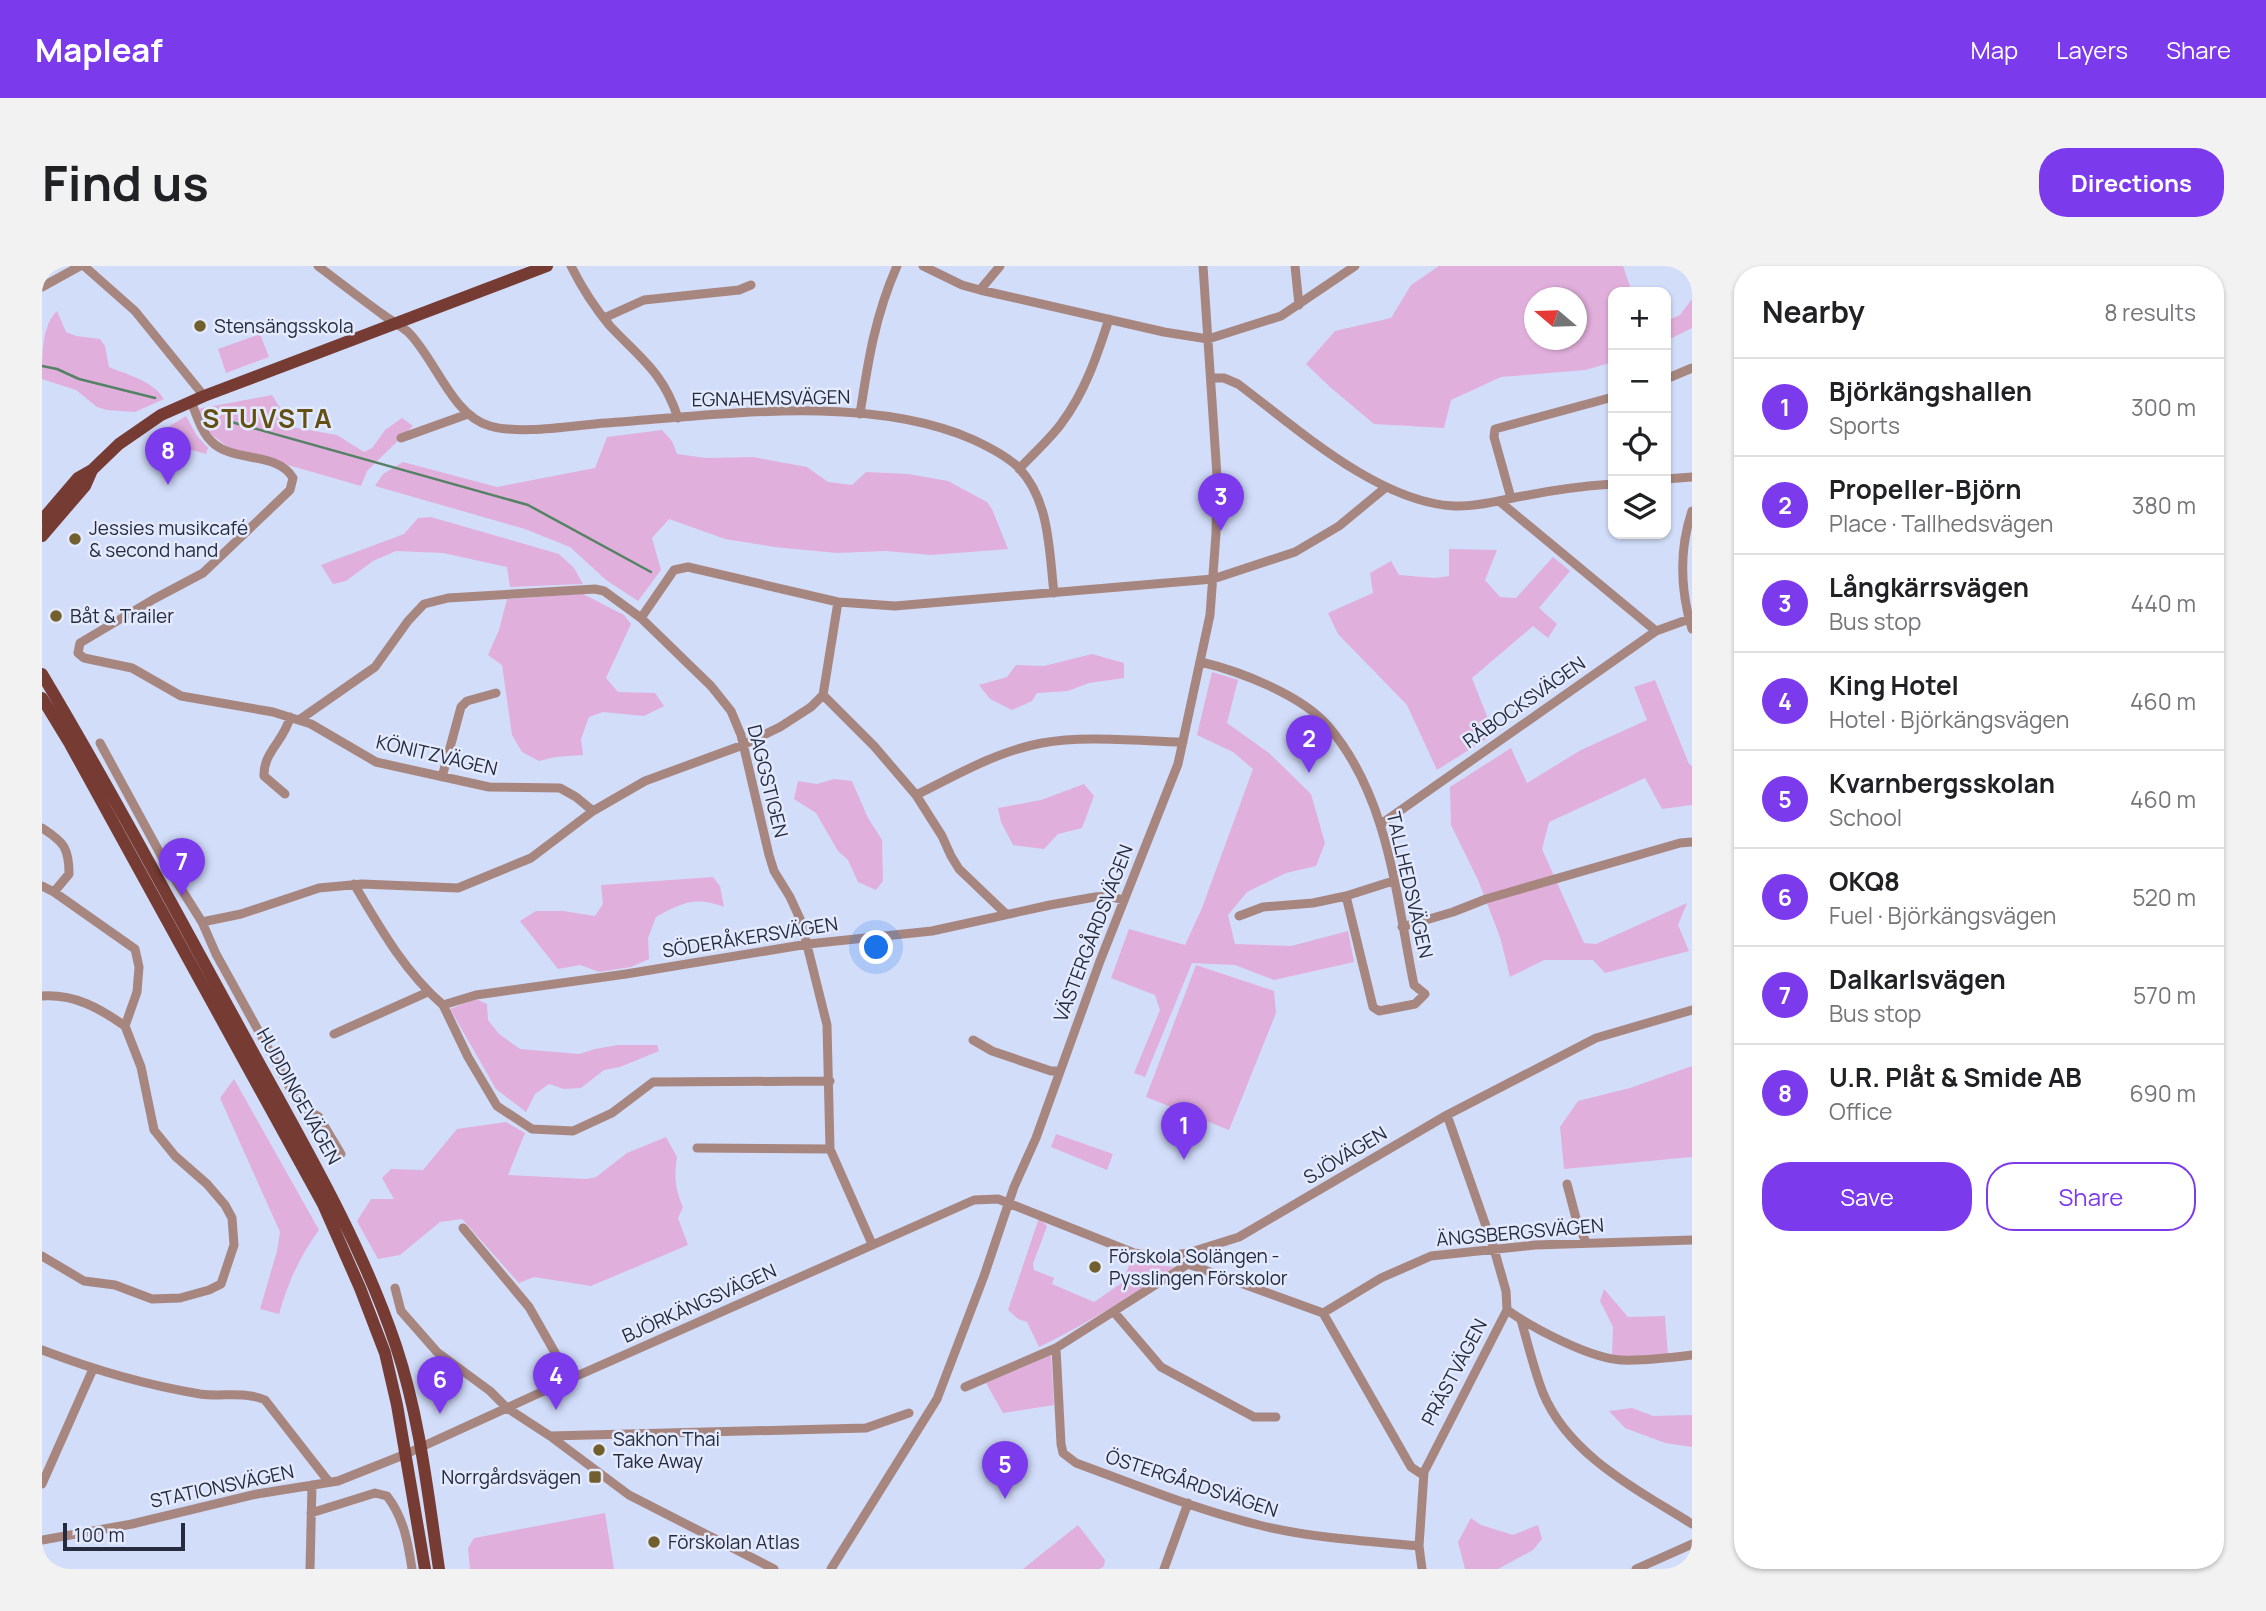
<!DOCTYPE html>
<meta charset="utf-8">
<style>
body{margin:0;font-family:Manrope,sans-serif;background:#f2f2f2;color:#202124}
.controls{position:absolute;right:21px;top:21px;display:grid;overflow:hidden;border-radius:14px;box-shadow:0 2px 5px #0004}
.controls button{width:63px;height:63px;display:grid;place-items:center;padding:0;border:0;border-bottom:2px solid #e0e0e0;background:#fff;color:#202124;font:35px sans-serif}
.compass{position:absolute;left:1482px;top:21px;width:63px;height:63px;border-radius:50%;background:#fff;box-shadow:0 2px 5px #0004;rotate:289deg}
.scale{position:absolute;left:21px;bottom:18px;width:122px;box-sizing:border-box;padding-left:7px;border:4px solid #262c3e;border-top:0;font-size:19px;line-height:24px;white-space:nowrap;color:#262c3e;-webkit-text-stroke:5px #e3eafe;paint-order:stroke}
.you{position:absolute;left:835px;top:682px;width:24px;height:24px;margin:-18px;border:5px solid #fff;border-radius:50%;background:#1a73e8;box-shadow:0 0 0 10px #1a73e833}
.badge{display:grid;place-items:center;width:46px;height:46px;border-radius:50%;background:#7c3aed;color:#fff;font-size:23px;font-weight:700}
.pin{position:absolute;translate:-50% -58px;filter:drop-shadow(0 2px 4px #0008)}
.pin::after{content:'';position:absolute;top:37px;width:24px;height:21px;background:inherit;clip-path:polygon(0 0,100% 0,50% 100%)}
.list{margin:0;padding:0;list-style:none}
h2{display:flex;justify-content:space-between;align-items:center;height:91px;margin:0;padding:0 28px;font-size:30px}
h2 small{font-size:23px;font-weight:400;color:#757577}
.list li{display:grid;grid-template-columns:46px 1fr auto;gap:21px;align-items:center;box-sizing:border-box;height:98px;padding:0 28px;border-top:2px solid #e0e0e0}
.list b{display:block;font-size:26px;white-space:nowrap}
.list p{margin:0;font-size:23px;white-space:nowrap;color:#757577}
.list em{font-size:23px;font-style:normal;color:#757577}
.actions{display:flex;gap:14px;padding:21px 28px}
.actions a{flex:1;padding:16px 0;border:2px solid #7c3aed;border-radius:28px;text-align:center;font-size:24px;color:#7c3aed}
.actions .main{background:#7c3aed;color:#fff}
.icon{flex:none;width:38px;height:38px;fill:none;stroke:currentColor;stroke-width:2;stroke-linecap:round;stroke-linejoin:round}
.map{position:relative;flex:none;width:1650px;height:1303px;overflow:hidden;border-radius:28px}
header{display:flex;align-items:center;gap:42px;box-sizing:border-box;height:98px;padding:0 35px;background:#7c3aed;color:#fff}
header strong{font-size:33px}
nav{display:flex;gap:38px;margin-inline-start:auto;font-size:24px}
.intro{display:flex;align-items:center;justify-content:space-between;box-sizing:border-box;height:168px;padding:0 42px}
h1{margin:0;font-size:49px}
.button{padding:18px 32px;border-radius:28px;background:#7c3aed;color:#fff;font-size:24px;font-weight:700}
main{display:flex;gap:42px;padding:0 42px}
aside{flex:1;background:#fff;border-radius:28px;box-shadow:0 2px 5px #0004}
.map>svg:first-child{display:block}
.green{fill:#e1afdc;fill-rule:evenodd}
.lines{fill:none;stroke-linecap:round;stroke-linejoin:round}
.stream{stroke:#558164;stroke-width:2.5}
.minor{stroke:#a88680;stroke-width:9}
.major{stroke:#763c34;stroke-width:12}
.poi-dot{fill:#715f2d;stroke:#e3eafe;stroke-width:2.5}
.labels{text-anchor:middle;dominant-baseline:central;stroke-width:5;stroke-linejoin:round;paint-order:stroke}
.poi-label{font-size:19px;fill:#262c3e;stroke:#e3eafe;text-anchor:start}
.street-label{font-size:19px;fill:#262c3e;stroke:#e3eafe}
.district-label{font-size:26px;font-weight:bold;letter-spacing:2px;fill:#645014;stroke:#e3eafe}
</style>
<header>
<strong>Mapleaf</strong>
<nav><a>Map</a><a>Layers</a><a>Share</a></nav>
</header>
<div class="intro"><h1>Find us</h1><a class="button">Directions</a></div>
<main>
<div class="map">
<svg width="1650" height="1303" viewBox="0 0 1650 1303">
<rect width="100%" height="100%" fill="#d2ddfa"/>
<path class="green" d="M1397,0H1581L1590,26H1571V96L1543,104L1459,111L1409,134L1402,162L1332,158L1288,121L1264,98L1293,65L1349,52L1369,19ZM1492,32H1534V74H1492Z
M1650,33V62L1624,75V55L1638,49Z
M15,45L24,66L34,70L58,73L63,80L67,101C86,109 111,115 122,133L93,146L65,144L55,141L34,124L0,113C0,88 0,59 15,45Z
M218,68L227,91L184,107L176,83Z
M230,129L250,161L295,169L322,186L330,182L343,164L360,152L371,160L325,205L319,220L187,182L166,166L156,143Z
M144,150L155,170L166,182L164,188L114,174L115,168Z
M620,164L630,175L635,188L664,192L711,191L765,201L786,216L810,219L824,206L866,208L906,215L945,236L950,243L966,283L889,289L844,285L795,287L732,281L683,273L627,253L610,272L619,304L596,335L564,314L528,281L483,263L333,220L341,208L361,196L455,221L553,202L565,171Z
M389,251L517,288L532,302L541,318L468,321L465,301L401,287L354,285L331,295L304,315L291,318L279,299L362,268L376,252Z
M1407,283L1455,284L1443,314L1458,331L1474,332L1511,291L1528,305L1497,342L1515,358L1506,372L1491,360L1430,412L1452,468L1395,504L1365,439L1296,368L1286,347L1331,327L1328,307L1349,295L1357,309L1393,312L1407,310Z
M541,328L582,349L589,358L564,412L576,426L613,427L622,440L602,450L561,446L547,451L539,473L541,489L513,491L497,495L480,486L470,469L460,399L446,389L457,364L465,333Z
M1050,388L1082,397V412L1047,417L1026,425L995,427L990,435L970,444L948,433L937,419L965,411L974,399L1002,400Z
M1170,406L1196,414L1185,457L1227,487L1269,528L1283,577L1274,600L1244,607L1205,626L1186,649L1193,678L1249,680L1306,665L1312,696L1232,714L1193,699L1150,697L1103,811L1092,807L1118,744L1113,729L1069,712L1087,663L1143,679L1160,642L1211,503L1191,486L1155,469Z
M1613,414L1647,498L1650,500V539L1620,543L1603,512L1507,556L1500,583L1542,677L1554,678L1645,637L1636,659L1647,685L1563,707L1551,694H1502L1468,711L1458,671L1436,614L1409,559L1408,521L1469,482L1485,517L1539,484L1605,454L1592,421Z
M792,513L810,515L826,552L840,574L841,615L834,624L816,616L806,594L796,585L774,547L752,533L756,515L775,518Z
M1042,518L1052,530L1040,562L1016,568L1002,583L971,579L959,556L956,542L999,534Z
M671,611L678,620L682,641C652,630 640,637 614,651L606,672L607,693L589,701L557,706L538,699L516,703L478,655L494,645H521L553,650L561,638L559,619Z
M1154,699L1232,725L1234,747L1187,864L1104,831Z
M434,733L445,738L446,754L457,768L478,783L537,788L553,783L576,779H615L617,785L578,801L562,804L539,822L522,823L507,818L493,828L484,846L454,823L408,743Z
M1650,800V891L1522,903L1518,861L1536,835L1588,822Z
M192,813L277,964C257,991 246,1017 237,1048L218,1043L235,985L238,966L178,832Z
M464,856L483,867L466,909L545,913L554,911L585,887L624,871L635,891C632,910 633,923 641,941L636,952L646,979L549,1020L492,1011L477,1017L420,953L398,956L358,989L336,993L315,955L329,933H352L340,912L349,903L381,904L415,863Z
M1014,868L1071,888L1065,904L1009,881Z
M997,952L1005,960L991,998L992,1004L1012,1012L1010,1018L1052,1036L1081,1016L1088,996L1132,1001C1088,1030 1045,1058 997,1081L985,1056L976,1053L966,1044Z
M1562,1023L1586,1051L1623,1050L1626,1089L1593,1092L1570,1090L1571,1061L1558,1035Z
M1009,1089L1012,1139L961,1147L944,1117Z
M1590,1142L1611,1150L1650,1149V1181L1623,1177L1583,1162L1567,1145Z
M563,1247L572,1303H428L426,1282L432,1272Z
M1429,1252L1439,1259L1471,1269L1496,1259L1500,1273L1491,1284L1456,1303H1423L1416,1276Z
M1036,1259L1063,1294L1062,1300L1058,1303H981Z"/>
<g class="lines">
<path class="stream" d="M0,100L15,103L37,113L113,132
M186,155L486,239L609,306"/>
<path class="minor" d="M42,0L93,45L162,130
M276,0C297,16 318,32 340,48C348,54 358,59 366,66C393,92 410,150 448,160C479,169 532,159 564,157C676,149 827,127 932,174C947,181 965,190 977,202C1008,235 1007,285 1012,327
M529,0C540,22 552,41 568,60C599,93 621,106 636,152
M881,0L920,19L938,24L1122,66L1166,73L1239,50L1313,0
M1253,0L1257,39
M0,21L38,0
M938,24L958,0
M562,52L602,34L697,24L709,19
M1169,112H1182L1196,118C1256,163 1336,236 1412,240C1435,241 1459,234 1481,230C1511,224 1541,220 1571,218
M1624,113L1650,102
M149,136C155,149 159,166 170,176C191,197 235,185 251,212L248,224L161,307L112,333L38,377L36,387L42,392L90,402L139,430L231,446L269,458L334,496L447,521L518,522L534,531L551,545
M818,148C826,95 833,50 855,0
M359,172L426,148
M977,203C991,188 1007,174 1019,158C1043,126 1055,90 1067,53
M1624,213L1650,211
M1469,232L1452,171L1453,163L1571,131
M1457,235L1614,365
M1650,245C1637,284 1638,323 1650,363
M599,352L632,304L646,301L796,336L853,340L1171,313L1253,286L1297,260L1343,222
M1159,396C1197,405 1260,429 1286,460C1347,531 1354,631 1372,719L1383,728L1373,738L1337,745L1331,741L1304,630
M781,429L832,480L874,529L900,570L909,590L917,603L964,648
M257,454L333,401L366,355L382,338L406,332L553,323L562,325L599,352L669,420L689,445L699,469L727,589L732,605L748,631L759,655L785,759L788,883L830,978
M58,477L126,602L160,656L174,688L258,840L277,851L299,888
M400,511L419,441L425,435L454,427
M243,528L222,510C221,486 243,474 248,451
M874,529C915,509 955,485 1000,477C1041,469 1098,475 1141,476
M1339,558L1614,365L1650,352
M0,562C22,576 27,582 27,608L12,626
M312,618C338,662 362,705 401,739L434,729L584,708L766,678L890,665L1008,639L1053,631L1067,630L1081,634
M0,620L12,626L93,683L97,701L95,726L83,760L99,801L112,864L133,890L165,918L183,939L190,952L192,979L179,1018L167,1024L138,1032L110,1033L73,1019L42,1015L0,990
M1197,650L1221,641L1271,637L1304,630L1351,615
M160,656L199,648L277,622L320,618L416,622L489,592L551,545L603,515L701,479L738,461L769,441L781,429L796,336
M1360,661L1411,646L1444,633L1638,577L1650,576
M0,730C33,728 57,742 83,760
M401,739L426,791L455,840L490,863L531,865L570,847L611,816L788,815
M292,768L386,726
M931,774L950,785L1009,805H1016
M655,882L788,883
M1525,918L1535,956L1544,976
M421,962L487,1041L528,1113
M353,1022L359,1045L395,1086L448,1125L465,1142L508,1170L587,1229L732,1303
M1465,1044C1491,1062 1547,1092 1579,1094C1603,1095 1627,1092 1650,1089
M1072,1046L1119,1101L1212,1151H1234
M1281,1047L1339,1012L1389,990L1493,979L1650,974
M1479,1054C1486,1078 1492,1104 1501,1127C1527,1190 1596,1224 1650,1258
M1014,1082L1019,1178L1021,1187L1034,1197C1094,1219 1155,1244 1217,1259C1269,1272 1324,1275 1377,1280
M0,1084C52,1104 103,1119 158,1128C180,1131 203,1125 223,1134L287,1216
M923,1121L1014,1082L1146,998L1281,1047L1369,1201L1381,1209
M508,1170L824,1162L867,1147
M0,1218L51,1103
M269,1247L333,1227L345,1230C362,1252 366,1277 370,1303
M0,1274L90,1258L215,1228L296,1215L364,1188L528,1113L932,934L956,933L1092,987L1120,991L1146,987L1197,971L1405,849L1554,772L1650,744
M268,1303L270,1219
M789,1303L895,1133L942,1010L972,921L994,872L1058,695L1136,498L1168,349L1174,268L1175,210L1161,0
M1122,1303L1146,1237
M1380,1303L1377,1280L1382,1206L1465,1044L1464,1025L1452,983L1405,849
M1594,1303L1650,1278"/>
<path class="major" d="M0,254L36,212L50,204L77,178L119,149L162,130L505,0
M0,270L43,220L50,204
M0,408C72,529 138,653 206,777C260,876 318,973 354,1080C378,1152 386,1229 397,1303
M0,432L28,478L281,938L318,1022L343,1087L355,1139L383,1303"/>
</g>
<g class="poi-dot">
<circle cx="158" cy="60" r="7"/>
<circle cx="33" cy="273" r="7"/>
<circle cx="14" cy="350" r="7"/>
<circle cx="1053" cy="1001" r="7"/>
<circle cx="557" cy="1184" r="7"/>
<rect x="546" y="1204" width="14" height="14" rx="3.5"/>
<circle cx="612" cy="1276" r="7"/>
</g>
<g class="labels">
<g class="poi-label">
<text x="172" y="60">Stensängsskola</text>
<text x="47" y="262">Jessies musikcafé<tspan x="47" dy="22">&amp; second hand</tspan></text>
<text x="28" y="350">Båt &amp; Trailer</text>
<text x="1067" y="990">Förskola Solängen -<tspan x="1067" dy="22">Pysslingen Förskolor</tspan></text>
<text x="571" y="1173">Sakhon Thai<tspan x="571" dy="22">Take Away</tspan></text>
<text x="539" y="1211" text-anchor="end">Norrgårdsvägen</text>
<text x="626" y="1276">Förskolan Atlas</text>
</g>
<g class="street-label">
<text transform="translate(729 132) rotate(-1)">EGNAHEMSVÄGEN</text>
<text transform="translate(1482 436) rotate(-35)">RÅBOCKSVÄGEN</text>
<text transform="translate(395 489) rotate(13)">KÖNITZVÄGEN</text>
<text transform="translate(726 515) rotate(76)">DAGGSTIGEN</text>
<text transform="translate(1368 619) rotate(77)">TALLHEDSVÄGEN</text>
<text transform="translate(1051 667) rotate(-69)">VÄSTERGÅRDSVÄGEN</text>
<text transform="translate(708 671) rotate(-9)">SÖDERÅKERSVÄGEN</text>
<text transform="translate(257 830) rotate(61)">HUDDINGEVÄGEN</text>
<text transform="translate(1303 889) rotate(-31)">SJÖVÄGEN</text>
<text transform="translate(1478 966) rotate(-5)">ÄNGSBERGSVÄGEN</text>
<text transform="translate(657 1037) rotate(-24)">BJÖRKÄNGSVÄGEN</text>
<text transform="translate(1412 1106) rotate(-62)">PRÄSTVÄGEN</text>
<text transform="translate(1150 1217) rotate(18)">ÖSTERGÅRDSVÄGEN</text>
<text transform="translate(180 1220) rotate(-12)">STATIONSVÄGEN</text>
</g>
<g class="district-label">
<text x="226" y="152">STUVSTA</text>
</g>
</g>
</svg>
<div class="controls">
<button>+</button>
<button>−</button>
<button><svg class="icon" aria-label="locate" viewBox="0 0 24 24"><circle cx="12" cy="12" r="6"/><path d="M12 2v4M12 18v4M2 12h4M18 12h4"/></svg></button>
<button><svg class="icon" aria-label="layers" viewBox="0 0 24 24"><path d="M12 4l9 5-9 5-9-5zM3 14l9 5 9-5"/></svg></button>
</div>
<svg class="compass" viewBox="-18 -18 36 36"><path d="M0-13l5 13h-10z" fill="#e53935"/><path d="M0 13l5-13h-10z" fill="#757577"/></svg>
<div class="scale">100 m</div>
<div class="you"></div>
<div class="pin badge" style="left:1142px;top:894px">1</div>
<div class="pin badge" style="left:1267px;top:507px">2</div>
<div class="pin badge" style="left:1179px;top:265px">3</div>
<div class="pin badge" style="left:514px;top:1144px">4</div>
<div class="pin badge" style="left:963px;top:1233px">5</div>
<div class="pin badge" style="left:398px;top:1148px">6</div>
<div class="pin badge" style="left:140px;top:630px">7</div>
<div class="pin badge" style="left:126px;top:219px">8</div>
</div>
<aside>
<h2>Nearby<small>8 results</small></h2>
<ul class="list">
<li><span class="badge">1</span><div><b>Björkängshallen</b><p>Sports</p></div><em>300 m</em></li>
<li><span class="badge">2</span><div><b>Propeller-Björn</b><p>Place · Tallhedsvägen</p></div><em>380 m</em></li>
<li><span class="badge">3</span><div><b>Långkärrsvägen</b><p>Bus stop</p></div><em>440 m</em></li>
<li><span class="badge">4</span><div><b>King Hotel</b><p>Hotel · Björkängsvägen</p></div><em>460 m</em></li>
<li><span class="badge">5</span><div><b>Kvarnbergsskolan</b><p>School</p></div><em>460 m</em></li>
<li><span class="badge">6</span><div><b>OKQ8</b><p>Fuel · Björkängsvägen</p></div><em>520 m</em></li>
<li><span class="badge">7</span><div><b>Dalkarlsvägen</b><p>Bus stop</p></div><em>570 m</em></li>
<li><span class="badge">8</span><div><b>U.R. Plåt &amp; Smide AB</b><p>Office</p></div><em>690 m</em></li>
</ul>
<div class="actions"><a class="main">Save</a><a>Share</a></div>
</aside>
</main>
